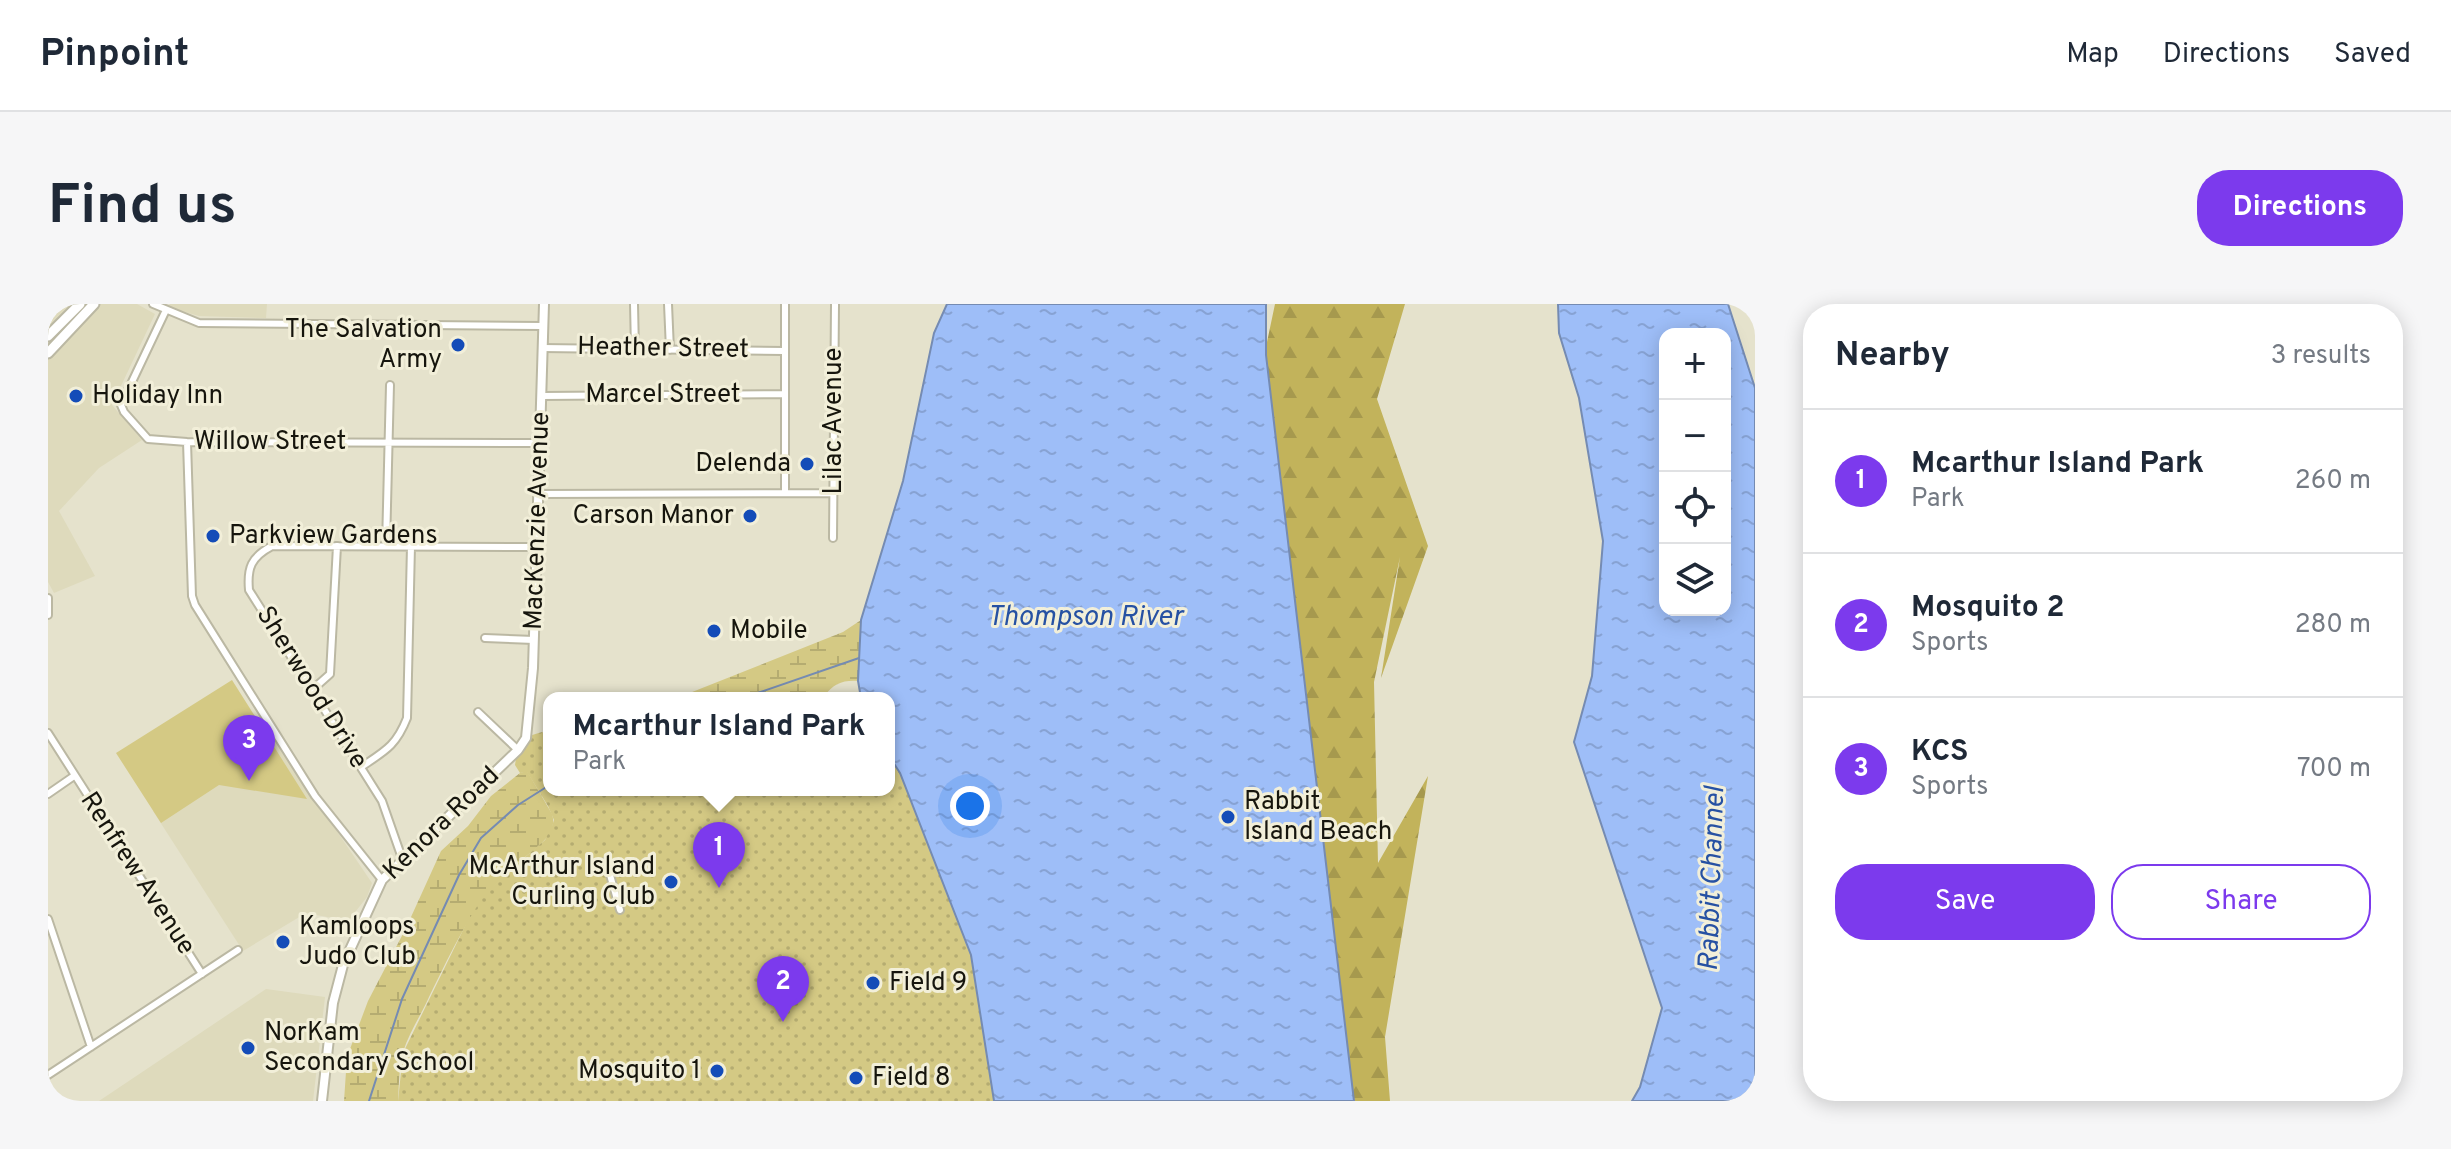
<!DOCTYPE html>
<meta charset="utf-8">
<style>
body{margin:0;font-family:Overpass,sans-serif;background:#f6f6f7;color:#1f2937}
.controls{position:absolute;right:24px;top:24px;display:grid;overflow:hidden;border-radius:16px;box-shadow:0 4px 20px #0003}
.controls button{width:72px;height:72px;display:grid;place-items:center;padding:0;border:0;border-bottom:2px solid #e0e1e3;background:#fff;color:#1f2937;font:40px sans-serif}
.you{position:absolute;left:922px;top:502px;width:28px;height:28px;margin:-20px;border:6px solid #fff;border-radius:50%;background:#1a73e8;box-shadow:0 0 0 12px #1a73e833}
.badge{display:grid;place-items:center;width:52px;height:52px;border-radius:50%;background:#7c3aed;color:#fff;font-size:26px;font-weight:700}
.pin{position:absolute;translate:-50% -66px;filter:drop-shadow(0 2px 4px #0008)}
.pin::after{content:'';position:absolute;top:42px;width:28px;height:24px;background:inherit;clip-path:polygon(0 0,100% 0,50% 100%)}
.popup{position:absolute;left:495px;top:388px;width:352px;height:104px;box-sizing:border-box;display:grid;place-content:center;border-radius:16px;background:#fff;filter:drop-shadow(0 2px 6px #0005);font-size:26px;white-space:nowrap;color:#747a83}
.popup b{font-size:30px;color:#1f2937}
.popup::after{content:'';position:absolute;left:50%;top:100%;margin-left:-16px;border:16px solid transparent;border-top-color:#fff}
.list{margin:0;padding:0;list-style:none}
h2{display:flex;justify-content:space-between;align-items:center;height:104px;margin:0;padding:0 32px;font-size:34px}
h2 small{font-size:26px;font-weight:400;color:#747a83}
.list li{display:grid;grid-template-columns:52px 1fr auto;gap:24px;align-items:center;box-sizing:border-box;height:144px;padding:0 32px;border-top:2px solid #e0e1e3}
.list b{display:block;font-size:30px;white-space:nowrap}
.list p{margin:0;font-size:26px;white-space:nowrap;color:#747a83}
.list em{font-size:26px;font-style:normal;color:#747a83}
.actions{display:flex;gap:16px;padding:24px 32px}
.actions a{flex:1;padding:18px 0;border:2px solid #7c3aed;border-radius:32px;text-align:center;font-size:28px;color:#7c3aed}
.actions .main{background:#7c3aed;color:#fff}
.icon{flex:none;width:44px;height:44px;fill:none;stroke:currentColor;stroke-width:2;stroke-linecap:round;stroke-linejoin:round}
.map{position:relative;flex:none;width:1707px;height:797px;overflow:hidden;border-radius:32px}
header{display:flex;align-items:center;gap:48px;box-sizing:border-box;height:112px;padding:0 40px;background:#fff;border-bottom:2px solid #e0e1e3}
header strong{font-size:38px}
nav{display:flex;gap:44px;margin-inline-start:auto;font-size:28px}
.intro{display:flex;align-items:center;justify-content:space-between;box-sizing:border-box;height:192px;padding:0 48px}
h1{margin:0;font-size:56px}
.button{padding:20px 36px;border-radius:32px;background:#7c3aed;color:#fff;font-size:28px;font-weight:700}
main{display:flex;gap:48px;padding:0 48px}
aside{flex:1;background:#fff;border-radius:32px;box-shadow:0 4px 20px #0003}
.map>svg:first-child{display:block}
.built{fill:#dedabc}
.grass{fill:#d4c984}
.forest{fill:url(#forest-firs)}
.wetland{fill:url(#wetland-marsh)}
.park{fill:url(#park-dots)}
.water{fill:url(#water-ripples);stroke:#758bb2;stroke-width:2;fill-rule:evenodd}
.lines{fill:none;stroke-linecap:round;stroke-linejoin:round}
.stream{stroke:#758bb2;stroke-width:2}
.minor-casing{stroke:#bbb8a3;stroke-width:10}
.tertiary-casing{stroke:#bbb8a3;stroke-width:12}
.secondary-casing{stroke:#bbb8a3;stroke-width:13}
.minor{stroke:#fff;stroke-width:6}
.tertiary{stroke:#fff;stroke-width:8}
.secondary{stroke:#fff;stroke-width:9}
.poi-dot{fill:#144cb8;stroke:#f2efd9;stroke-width:3}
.labels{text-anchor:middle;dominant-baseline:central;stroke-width:6;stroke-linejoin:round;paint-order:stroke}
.poi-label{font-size:26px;fill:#16150d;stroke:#f2efd9;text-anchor:start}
.street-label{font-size:26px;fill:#16150d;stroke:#f2efd9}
.water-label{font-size:28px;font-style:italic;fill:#2651a3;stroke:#f2efd9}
</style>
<header>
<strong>Pinpoint</strong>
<nav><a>Map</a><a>Directions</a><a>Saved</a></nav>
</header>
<div class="intro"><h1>Find us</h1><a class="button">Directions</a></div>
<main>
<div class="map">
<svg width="1707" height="797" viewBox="0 0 1707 797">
<defs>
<pattern id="forest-firs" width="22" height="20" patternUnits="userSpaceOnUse" patternTransform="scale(2)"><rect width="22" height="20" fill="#c2b35b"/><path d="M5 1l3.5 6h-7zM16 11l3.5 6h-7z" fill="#a6994e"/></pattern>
<pattern id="wetland-marsh" width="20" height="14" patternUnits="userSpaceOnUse" patternTransform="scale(2)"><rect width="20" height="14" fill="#d4c984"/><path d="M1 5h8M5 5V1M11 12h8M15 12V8" fill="none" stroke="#b5ac71"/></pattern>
<pattern id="park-dots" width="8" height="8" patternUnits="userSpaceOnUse" patternTransform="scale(2)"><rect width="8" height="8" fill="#d4c984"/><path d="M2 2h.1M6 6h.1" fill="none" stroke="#b5ac71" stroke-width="1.8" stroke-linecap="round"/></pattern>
<pattern id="water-ripples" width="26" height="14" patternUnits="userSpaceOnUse" patternTransform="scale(2)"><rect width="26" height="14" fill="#9ebef8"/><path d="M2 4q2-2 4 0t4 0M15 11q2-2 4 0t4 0" fill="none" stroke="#87a2d3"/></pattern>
</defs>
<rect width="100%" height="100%" fill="#e5e2cc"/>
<path class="built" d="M0,0H89L107,10L64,101L94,136L51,164L11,207L47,272L6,289L0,278Z
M122,0H219L218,14L151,12L120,3Z
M223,430L324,579L319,593L300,617L258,609L195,647L105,507Z
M218,685L277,693L265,797H51Z"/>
<path class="grass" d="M184,376L259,495L171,481L113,519L68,449Z"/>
<path class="forest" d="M1227,0H1357L1329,95L1380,242L1333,374L1352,253L1326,378L1330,559L1380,472L1337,733L1342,797H1297L1191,171Z"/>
<path class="wetland" d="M813,316L810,377C794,376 786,380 776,392L629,394L795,328Z
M479,467L504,510C511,531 485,546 472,557C425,597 408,639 381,693C373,711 361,729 355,748C351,764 351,781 350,797H296L299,753L320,697L358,624L393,547L420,522L443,492L472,469Z"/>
<path class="park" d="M494,428L501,431V486H841V452L852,468L923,651L946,797H350L355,749L418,620L433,596L455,572L497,536L504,522L506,516L500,502L479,468L472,469L467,461L471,435Z"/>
<path class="water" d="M899,0H1218V51L1306,797H946L923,651L852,469L841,452V394H813L810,377L813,316L855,177L886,29Z
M1510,0H1680L1707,84V797H1584L1592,783L1614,704L1526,438L1544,372L1555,237L1531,94L1511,29ZM1617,30H1677V306H1617Z"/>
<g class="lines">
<path class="stream" d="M695,394L811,354
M321,797L354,695L411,571L433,534L470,501L500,482"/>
<defs>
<path id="minor" d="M105,0L151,19L495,22
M586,0L587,46
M620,0L622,46
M118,6L73,101L76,108L100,135L139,138L493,139
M494,44L736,47
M494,92L736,90
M139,138L144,292L147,301L267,492L334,576
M737,189V0
M491,190L786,189
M785,234L787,0
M338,242L342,81
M0,294V311
M437,334L486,336
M264,386L282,370L289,242
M430,408L470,446
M0,429L154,670
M313,463C337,447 348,442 359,414L363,242
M0,490L26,472
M355,557L334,497L201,286C199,264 203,253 224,242L490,243
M558,557L572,606
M0,615L43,743
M0,771L190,646"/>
<path id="tertiary" d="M274,797L285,699L295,661L334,576L470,446L478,434L485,364L496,0"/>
<path id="secondary" d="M0,32L32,0
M0,49L46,0"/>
</defs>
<use href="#minor" class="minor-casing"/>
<use href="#tertiary" class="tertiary-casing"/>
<use href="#secondary" class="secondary-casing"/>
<use href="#minor" class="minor"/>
<use href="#tertiary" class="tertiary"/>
<use href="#secondary" class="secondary"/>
</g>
<g class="poi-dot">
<circle cx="410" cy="41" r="8"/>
<circle cx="28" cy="92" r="8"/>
<circle cx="759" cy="160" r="8"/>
<circle cx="702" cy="212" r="8"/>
<circle cx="165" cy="232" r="8"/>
<circle cx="666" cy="327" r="8"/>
<circle cx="1180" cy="513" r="8"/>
<circle cx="623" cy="578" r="8"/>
<circle cx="235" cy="638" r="8"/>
<circle cx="825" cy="679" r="8"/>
<circle cx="200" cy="744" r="8"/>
<circle cx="669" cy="767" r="8"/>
<circle cx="808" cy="774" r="8"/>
</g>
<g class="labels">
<g class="poi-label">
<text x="394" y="26" text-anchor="end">The Salvation<tspan x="394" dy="30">Army</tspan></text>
<text x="44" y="92">Holiday Inn</text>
<text x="743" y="160" text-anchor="end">Delenda</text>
<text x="686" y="212" text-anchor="end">Carson Manor</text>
<text x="181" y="232">Parkview Gardens</text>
<text x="682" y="327">Mobile</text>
<text x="1196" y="498">Rabbit<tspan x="1196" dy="30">Island Beach</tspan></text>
<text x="607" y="563" text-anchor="end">McArthur Island<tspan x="607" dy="30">Curling Club</tspan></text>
<text x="251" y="623">Kamloops<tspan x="251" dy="30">Judo Club</tspan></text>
<text x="841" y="679">Field 9</text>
<text x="216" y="729">NorKam<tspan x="216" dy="30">Secondary School</tspan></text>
<text x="653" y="767" text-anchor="end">Mosquito 1</text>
<text x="824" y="774">Field 8</text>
</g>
<g class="street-label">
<text transform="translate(615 45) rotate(1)">Heather Street</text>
<text x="615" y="91">Marcel Street</text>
<text transform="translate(786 117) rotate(-90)">Lilac Avenue</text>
<text x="222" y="138">Willow Street</text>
<text transform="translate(490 217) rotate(-88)">MacKenzie Avenue</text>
<text transform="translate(263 384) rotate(58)">Sherwood Drive</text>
<text transform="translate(394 520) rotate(-44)">Kenora Road</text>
<text transform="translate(89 570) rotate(57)">Renfrew Avenue</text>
</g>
<g class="water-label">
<text x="1037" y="314">Thompson River</text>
<text transform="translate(1665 575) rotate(-88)">Rabbit Channel</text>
</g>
</g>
</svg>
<div class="controls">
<button>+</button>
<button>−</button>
<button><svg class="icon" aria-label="locate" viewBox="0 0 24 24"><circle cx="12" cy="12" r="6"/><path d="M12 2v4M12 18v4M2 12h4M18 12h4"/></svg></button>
<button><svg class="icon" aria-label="layers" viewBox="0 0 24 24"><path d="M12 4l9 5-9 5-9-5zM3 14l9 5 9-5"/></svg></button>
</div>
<div class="you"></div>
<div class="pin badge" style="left:671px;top:584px">1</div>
<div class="popup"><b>Mcarthur Island Park</b>Park</div>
<div class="pin badge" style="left:735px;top:718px">2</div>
<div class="pin badge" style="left:201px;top:477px">3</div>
</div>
<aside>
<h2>Nearby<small>3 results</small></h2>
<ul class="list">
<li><span class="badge">1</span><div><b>Mcarthur Island Park</b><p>Park</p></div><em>260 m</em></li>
<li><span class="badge">2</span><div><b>Mosquito 2</b><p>Sports</p></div><em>280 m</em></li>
<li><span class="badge">3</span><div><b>KCS</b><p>Sports</p></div><em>700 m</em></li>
</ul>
<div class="actions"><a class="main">Save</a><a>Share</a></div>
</aside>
</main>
